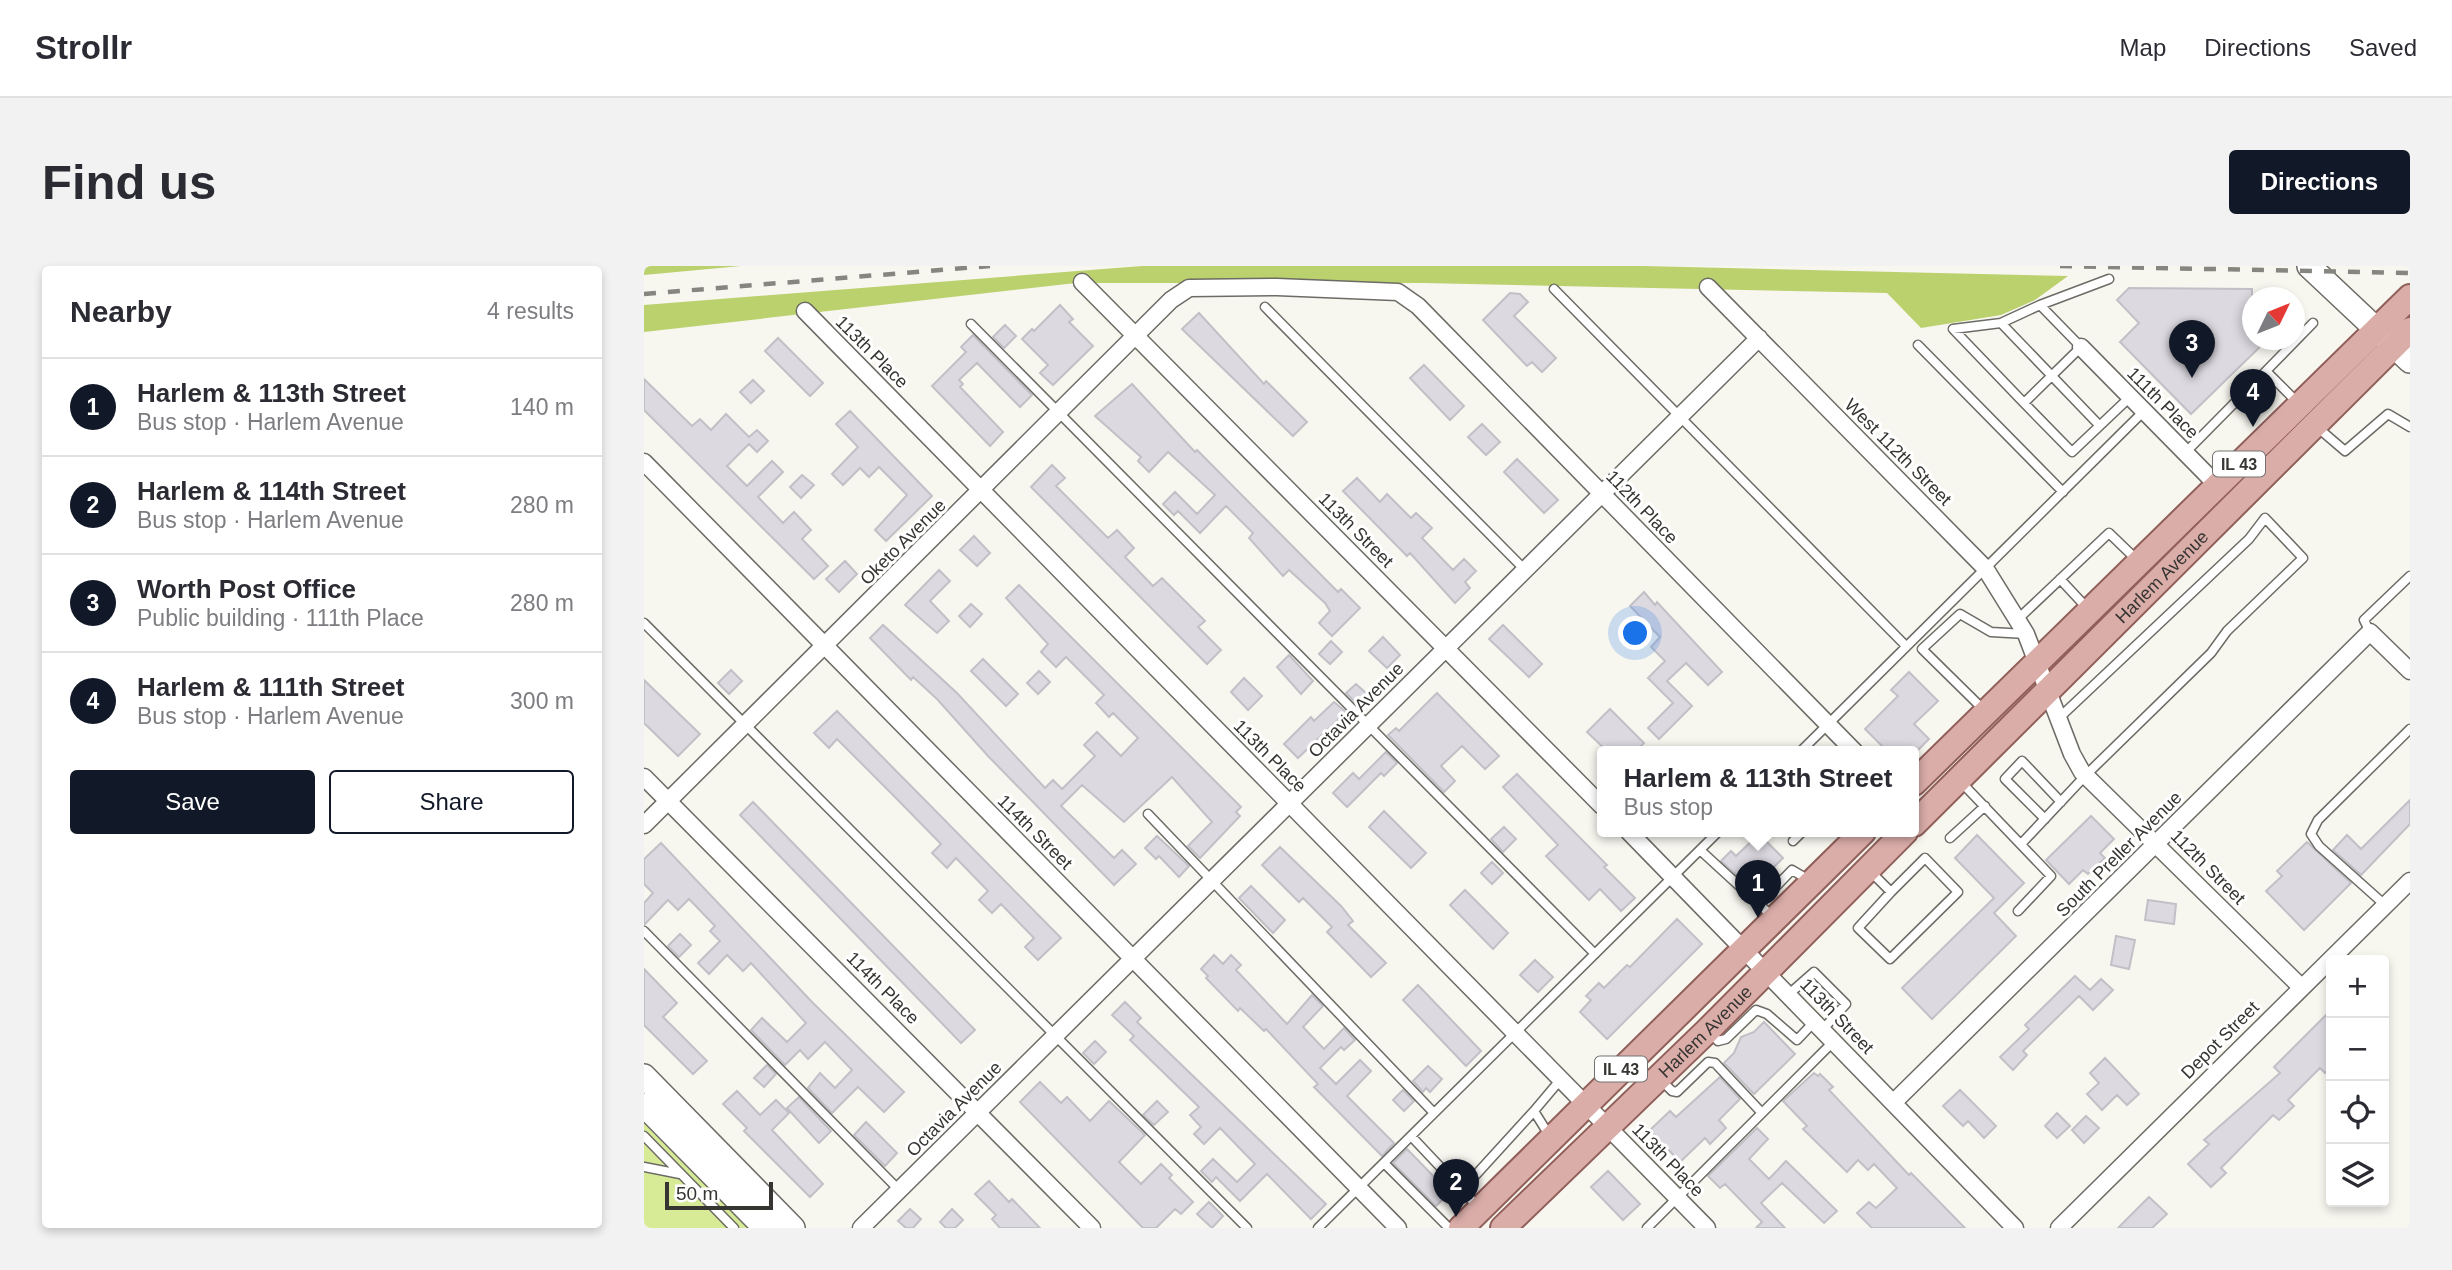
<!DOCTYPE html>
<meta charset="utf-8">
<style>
body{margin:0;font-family:Arial,sans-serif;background:#f2f2f3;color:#2b2b33}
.controls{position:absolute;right:21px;bottom:21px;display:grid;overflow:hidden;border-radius:7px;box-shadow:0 4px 10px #0003}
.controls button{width:63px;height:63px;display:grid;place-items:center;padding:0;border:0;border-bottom:2px solid #e1e1e2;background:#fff;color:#2b2b33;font:35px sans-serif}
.compass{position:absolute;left:1598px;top:21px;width:63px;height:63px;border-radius:50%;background:#fff;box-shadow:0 4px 10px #0003;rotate:47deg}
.scale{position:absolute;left:21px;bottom:18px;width:108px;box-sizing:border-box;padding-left:7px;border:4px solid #363532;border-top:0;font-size:19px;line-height:24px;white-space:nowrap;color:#363532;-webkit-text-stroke:5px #fff;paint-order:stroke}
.you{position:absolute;left:992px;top:368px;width:24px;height:24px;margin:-18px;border:5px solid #fff;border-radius:50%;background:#1a73e8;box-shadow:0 0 0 10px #1a73e833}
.badge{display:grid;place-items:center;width:46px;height:46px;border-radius:50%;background:#111827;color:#fff;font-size:23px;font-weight:700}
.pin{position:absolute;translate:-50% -58px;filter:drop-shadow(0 2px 4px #0008)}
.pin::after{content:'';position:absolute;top:37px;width:24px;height:21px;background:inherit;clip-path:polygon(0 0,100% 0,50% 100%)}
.popup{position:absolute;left:953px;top:480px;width:322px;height:91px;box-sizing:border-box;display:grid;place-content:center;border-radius:7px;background:#fff;filter:drop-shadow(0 2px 5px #0005);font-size:23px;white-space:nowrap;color:#7c7c81}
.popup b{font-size:26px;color:#2b2b33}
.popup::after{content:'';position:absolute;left:50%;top:100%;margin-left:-14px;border:14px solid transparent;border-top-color:#fff}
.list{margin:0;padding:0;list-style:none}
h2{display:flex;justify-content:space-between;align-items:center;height:91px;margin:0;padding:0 28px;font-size:30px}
h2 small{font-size:23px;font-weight:400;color:#7c7c81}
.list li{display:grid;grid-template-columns:46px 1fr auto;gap:21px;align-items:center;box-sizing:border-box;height:98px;padding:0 28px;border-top:2px solid #e1e1e2}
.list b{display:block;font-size:26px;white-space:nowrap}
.list p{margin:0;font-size:23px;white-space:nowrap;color:#7c7c81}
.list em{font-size:23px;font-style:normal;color:#7c7c81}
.actions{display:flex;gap:14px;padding:21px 28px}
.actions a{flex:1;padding:16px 0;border:2px solid #111827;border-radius:7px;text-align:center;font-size:24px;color:#111827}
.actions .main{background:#111827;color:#fff}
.icon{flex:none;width:38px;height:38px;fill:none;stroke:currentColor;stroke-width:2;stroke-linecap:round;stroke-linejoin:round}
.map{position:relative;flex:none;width:1766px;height:962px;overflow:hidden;border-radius:7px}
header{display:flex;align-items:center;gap:42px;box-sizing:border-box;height:98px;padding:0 35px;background:#fff;border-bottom:2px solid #e1e1e2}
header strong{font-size:33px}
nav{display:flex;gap:38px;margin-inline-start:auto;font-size:24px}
.intro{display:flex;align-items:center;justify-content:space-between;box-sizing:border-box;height:168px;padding:0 42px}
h1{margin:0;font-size:49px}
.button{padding:18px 32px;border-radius:7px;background:#111827;color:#fff;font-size:24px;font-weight:700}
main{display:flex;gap:42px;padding:0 42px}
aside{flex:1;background:#fff;border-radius:7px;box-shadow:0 4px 10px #0003}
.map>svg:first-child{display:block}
.green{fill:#d7eb97}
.forest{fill:#bbd16e}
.building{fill:#dcd9e0;stroke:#c2c0c7;stroke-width:2}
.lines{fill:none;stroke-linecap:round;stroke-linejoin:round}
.lane-casing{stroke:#6d6b65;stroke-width:11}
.street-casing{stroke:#6d6b65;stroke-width:19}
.secondary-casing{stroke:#6d6b65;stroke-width:26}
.primary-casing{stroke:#915f5a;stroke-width:28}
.lane{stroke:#fff;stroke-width:8}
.street{stroke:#fff;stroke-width:16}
.secondary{stroke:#fff;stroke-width:23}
.primary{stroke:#daada9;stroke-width:24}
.rail{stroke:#868580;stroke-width:4.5;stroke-dasharray:12 12;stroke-linecap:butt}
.labels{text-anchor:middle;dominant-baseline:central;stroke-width:6;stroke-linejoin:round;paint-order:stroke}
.shield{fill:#fff;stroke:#727270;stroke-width:2}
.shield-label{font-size:16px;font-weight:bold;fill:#363532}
.street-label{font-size:18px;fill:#363532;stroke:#fff}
</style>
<header>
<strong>Strollr</strong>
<nav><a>Map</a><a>Directions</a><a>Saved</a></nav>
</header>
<div class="intro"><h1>Find us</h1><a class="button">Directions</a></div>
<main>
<aside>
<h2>Nearby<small>4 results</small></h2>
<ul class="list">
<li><span class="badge">1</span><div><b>Harlem &amp; 113th Street</b><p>Bus stop · Harlem Avenue</p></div><em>140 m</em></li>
<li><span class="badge">2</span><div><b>Harlem &amp; 114th Street</b><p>Bus stop · Harlem Avenue</p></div><em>280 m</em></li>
<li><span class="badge">3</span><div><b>Worth Post Office</b><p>Public building · 111th Place</p></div><em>280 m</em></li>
<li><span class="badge">4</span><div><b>Harlem &amp; 111th Street</b><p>Bus stop · Harlem Avenue</p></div><em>300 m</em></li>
</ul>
<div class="actions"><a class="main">Save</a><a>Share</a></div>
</aside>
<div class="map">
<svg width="1766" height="962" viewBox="0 0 1766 962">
<rect width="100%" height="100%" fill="#f7f6ef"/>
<path class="green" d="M0,854L108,962H0Z"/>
<path class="forest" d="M0,0H97L0,9Z
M498,0H1000L1424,10L1391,34L1357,49L1277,62L1243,27L779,17H432L0,66V39Z"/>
<path class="building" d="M1485,22L1608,23V74H1623L1547,148L1476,76L1495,57L1473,34Z
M866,27L876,28L884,36L870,50L912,92L898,106L888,96L883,100L839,54Z
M416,39L429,53L425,56L449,80L409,119L396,107L404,99L378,73L388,63L390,65Z
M555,47L620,118L622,115L663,156L649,170L538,63Z
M361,59L372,70L360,82L349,71Z
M329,69L388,129L376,141L333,97L315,114L319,118L316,121L359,166L346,180L288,120L322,86L317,81Z
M134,72L179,117L166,130L121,85Z
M780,99L820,140L806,154L766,112Z
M0,113L48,160L56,153L67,164L82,148L105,171L113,164L124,175L113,186L105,178L83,200L103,220L128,195L139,206L114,231L139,257L150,246L167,264L158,273L184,300L170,313L0,144Z
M109,114L120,125L107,137L96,126Z
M488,118L551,186L553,184L694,326L697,323L716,342L688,370L675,357L686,345L681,337L645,304L639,310L605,272L609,267L582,240L556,267L534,245L530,249L519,238L531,226L553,248L571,229L524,186L505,206L494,195L497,191L451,150Z
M206,145L288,230L242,275L231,264L263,229L235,201L225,211L216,202L199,219L188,208L214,181L192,158Z
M838,158L856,176L842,189L824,171Z
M873,193L914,234L900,247L860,206Z
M408,199L421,212L412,220L464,272L473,264L490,282L481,291L509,320L518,312L561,355L554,361L577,384L563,398L387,221Z
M158,209L170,219L157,232L146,221Z
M713,212L736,236L743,228L767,252L772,247L788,262L778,272L809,304L820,293L832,305L821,316L826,322L811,337L766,287L763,290L699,225Z
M330,270L346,287L333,300L316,284Z
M201,295L213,308L195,326L182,313Z
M295,304L306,315L286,335L305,355L293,367L261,339Z
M375,319L597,541L592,546L596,550L556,592L544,580L568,556L528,511L480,556L438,519L417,540L470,592L478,584L492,598L470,619L344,490L293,433L269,411L267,414L226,372L239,359L313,427L401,522L409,514L418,523L451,490L440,479L453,466L477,490L494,472L469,447L465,451L452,437L460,429L422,391L412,401L397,386L404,378L362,332Z
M1000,326L1011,339L1013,336L1078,406L1064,419L1042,397L1023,415L1048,440L1015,473L1004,462L1029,437L1004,412L1021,395L1007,381L1016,371L986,340Z
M327,338L338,348L326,361L315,350Z
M859,359L898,398L885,411L845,373Z
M739,371L756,389L743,402L725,385Z
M687,375L698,386L686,398L675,388Z
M645,389L669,415L657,428L633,401Z
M339,393L374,428L362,440L327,405Z
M87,404L98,415L85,428L74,417Z
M395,405L406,416L394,428L383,417Z
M1265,406L1294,435L1270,458L1285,473L1272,486H1244L1221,463L1254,430L1247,424Z
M600,412L618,430L604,444L587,426Z
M0,414L56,468L34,490L0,457Z
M712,418L723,428L713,438L702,427Z
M793,427L855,490L841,503L818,480L797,500L811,515L800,526L744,469L752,462L755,465Z
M690,436L702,446L654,492L640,478L667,451L670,455Z
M966,443L1000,477L991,486H964L943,466Z
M193,445L417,672L394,694L381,681L390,672L357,638L348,647L335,634L344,625L312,592L303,602L288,587L297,578L249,529L193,473L185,482L170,467Z
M742,486L753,497L740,510L737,507L703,541L689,527L709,507L715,513Z
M873,508L963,599L960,601L991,632L977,645L956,623L945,634L902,590L914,579L859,521Z
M1766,534V558L1717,609L1689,584L1703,569L1717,583Z
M109,536L331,764L317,777L96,549Z
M740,545L782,587L767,602L725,561Z
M1447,550L1470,573L1456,587L1461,592L1444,608L1439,604L1425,618L1402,594Z
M860,561L872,573L859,586L847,573Z
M1115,568L1139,592L1108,623L1077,595L1087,585L1092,590Z
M1333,569L1380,617L1350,647L1372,670L1288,753L1258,722L1350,632L1311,592Z
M513,570L545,600L535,611L515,590L512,593L501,582Z
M1663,576L1707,617L1660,664L1622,625L1638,610L1633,605Z
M17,577L169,737L260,826L240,846L214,821L188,847L164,822L176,807L191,822L208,804L181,776L164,793L156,784L141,799L107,764L118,752L143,776L162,757L107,697L99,705L83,689L65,708L54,697L76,675L66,665L71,660L45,633L34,644L24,634L0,659V637L9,627L0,618V593Z
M636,581L697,640L709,655L704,659L742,697L727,711L683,666L688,661L659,632L655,636L618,599Z
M848,596L859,607L848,618L837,607Z
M607,620L641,654L629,667L595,632Z
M821,624L864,667L849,683L806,639Z
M1504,634L1532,638L1530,658L1501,654Z
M1033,653L1058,678L963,773L936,746L947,734L942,730L955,717L960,722L983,699L986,701Z
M36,668L47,679L35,691L24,680Z
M1472,670L1491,674L1485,703L1467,699Z
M570,689L579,698L587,689L597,699L592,704L643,758L668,729L679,740L659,761L680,783L700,762L711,774L700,784L697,781L676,802L692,818L716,794L727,805L703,830L750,877L738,890L670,821L674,818L622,763L620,765L596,742L594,745L562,712L564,710L557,703Z
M891,694L909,711L894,726L876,709Z
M0,703L33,737L19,751L63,795L49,808L0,759Z
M1431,710L1446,724L1457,713L1469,724L1449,744L1435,730L1379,785L1383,789L1369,804L1356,791L1385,763L1381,759Z
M774,719L837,785L822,800L759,734Z
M481,736L497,752L493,756L682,938L667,953L623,908L596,935L572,911L568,916L557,905L569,893L593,916L611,898L576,862L560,878L550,868L557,861L546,849L555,841L486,774L490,770L468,749Z
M1687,744V801L1681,807L1676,802L1644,834L1650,840L1635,854L1629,849L1577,902L1582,907L1567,921L1544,898L1565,878L1560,874L1636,807L1630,801Z
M1120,756L1151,788L1110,828L1080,797L1090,787L1097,771L1110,766Z
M451,775L462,786L450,798L439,787Z
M1461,792L1495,828L1483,839L1473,829L1458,844L1443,828L1455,817L1446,807Z
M123,799L132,808L120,821L110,812Z
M784,800L798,813L786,826L782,822L779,826L769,815Z
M1170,807L1174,810L1176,808L1189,821L1185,824L1265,909L1267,907L1321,962H1228L1213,947L1225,936L1232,942L1253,922L1230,898L1224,904L1214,894L1203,906L1159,863L1163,860L1139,835Z
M1076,811L1096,833L1075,854L1082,862L1066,878L1061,872L1036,896L1006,864L1026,845L1032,851Z
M396,816L417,837L423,831L446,855L465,835L501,869L475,896L497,918L517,898L528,909L525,912L549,936L537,948L531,943L512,962H499L376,836Z
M759,824L770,835L760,845L749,834Z
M1316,824L1352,860L1340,872L1324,855L1319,860L1299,840Z
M93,825L116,849L132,834L145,847L128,864L179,918L166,931L100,865L103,862L79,838Z
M155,831L187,865L175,877L143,842Z
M513,835L524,846L510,859L499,849Z
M1413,847L1426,860L1413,872L1401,860Z
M1442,850L1455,862L1440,877L1428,864Z
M222,856L253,887L241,900L210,869Z
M1113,862L1124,873L1105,893L1125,913L1142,895L1193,945L1180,957L1138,917L1117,937L1141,962H1112L1118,956L1081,918L1076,922L1064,910Z
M763,883L802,923L804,928L792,940L749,897Z
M964,905L996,938L979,954L947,921Z
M345,915L365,936L368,933L396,962H356L348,953L352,949L331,928Z
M1505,931L1523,948L1508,962H1474Z
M565,936L579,950L568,962L553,948Z
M266,943L277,953L269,962H262L254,955Z
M308,943L319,954L311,962H302L296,956Z"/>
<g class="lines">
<defs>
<path id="lane" d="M910,23L1262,380
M1396,39L1465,13
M621,41L881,304
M1357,57L1396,39L1437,81L1380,137L1428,186L1486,131
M327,58L951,688
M1274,79L1419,226
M1622,105L1669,57
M1380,137L1309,63L1357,57L1455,159
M1673,161L1701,185L1744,148L1766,161
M1541,187L1622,105L1654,137
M1416,313L1443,342
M1373,354L1465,267L1493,294
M0,357L603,962
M1726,366L1720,354L1766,310
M1341,445L1278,383L1316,348L1347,366L1382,368
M1156,486L1500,145
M1317,516L1407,610L1374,645
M504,548L790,847
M1401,553L1361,513L1378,495L1417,536
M1306,572L1341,540
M1149,575L1158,566
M1378,577L1442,509L1567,387L1583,365L1659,292L1621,252L1605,273L1415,452
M1056,584L1128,650
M1225,604L1247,626L1281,592L1314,626L1246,693L1214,662L1247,626
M1115,638L1148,604L1165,614
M1741,639L1675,580L1667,568L1674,554L1766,463
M0,665L255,924
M1145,728L1170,706L1202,738L1179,763
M1065,766L1074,775L1082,773L1112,744L1123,748L1153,774L1171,755
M1017,814L1028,825L1033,826L1064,796L1071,797L1118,847
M905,869L890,845L917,813
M0,870L90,962
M767,870L835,942
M740,897L805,962
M0,901L36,908
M818,924L890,845
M674,962L1074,566
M1003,962L1190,775"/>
<path id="street" d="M438,16L958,540
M1064,21L1341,302L1382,368L1428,488L1438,506L1657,721
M161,45L1063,962
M1437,81L1574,220
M0,196L754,962
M0,511L448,962
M0,559L527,34L545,22L633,21L754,26L774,40L1211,486
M985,566L1371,962
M1250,836L1726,366L1766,405
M217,962L1115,72
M1415,962L1766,615"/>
<path id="secondary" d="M1665,0L1766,95
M0,810L149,962
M0,839L121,962"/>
<g id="primary">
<path d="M1270,517L1766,31"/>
<path id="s1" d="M1270,558L1766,64"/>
<path d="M817,962L1219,566"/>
<path id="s2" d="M859,962L1063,765L1261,566"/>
</g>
</defs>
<use href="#lane" class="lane-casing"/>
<use href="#street" class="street-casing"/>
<use href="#secondary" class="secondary-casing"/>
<use href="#primary" class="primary-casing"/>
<use href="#lane" class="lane"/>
<use href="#street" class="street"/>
<use href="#secondary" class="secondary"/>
<use href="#primary" class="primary"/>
<path class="rail" d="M1416,0L1766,7
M0,28L346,0"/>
</g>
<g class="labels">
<g class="shield">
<rect x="1569" y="185.5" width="52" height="25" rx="5"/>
<rect x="951" y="790.5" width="52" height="25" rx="5"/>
</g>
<g class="shield-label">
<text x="1595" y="198">IL 43</text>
<text x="977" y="803">IL 43</text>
</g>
<g class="street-label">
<text transform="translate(228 86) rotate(45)">113th Place</text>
<text transform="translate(1519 137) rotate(45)">111th Place</text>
<text transform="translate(1254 186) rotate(45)">West 112th Street</text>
<text transform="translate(998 241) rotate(46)">112th Place</text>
<text transform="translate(712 264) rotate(45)">113th Street</text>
<text transform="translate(259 276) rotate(-45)">Oketo Avenue</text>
<text stroke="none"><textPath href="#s1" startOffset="350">Harlem Avenue</textPath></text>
<text transform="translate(712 444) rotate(-45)">Octavia Avenue</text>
<text transform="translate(626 490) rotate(45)">113th Place</text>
<text transform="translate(391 566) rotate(45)">114th Street</text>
<text transform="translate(1475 588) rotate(-45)">South Preller Avenue</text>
<text transform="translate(1564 601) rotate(45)">112th Street</text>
<text transform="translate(239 722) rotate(45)">114th Place</text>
<text transform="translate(1193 750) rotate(46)">113th Street</text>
<text stroke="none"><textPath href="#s2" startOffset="282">Harlem Avenue</textPath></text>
<text transform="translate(1576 774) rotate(-45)">Depot Street</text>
<text transform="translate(310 843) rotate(-45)">Octavia Avenue</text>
<text transform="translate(1024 894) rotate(46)">113th Place</text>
</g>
</g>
</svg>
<div class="controls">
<button>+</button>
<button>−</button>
<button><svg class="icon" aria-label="locate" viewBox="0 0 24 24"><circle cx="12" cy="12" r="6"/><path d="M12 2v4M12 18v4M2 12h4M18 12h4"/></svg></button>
<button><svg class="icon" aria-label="layers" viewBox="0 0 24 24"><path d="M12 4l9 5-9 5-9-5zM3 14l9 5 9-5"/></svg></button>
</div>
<svg class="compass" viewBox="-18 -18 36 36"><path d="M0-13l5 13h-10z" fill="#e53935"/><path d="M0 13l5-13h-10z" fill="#7c7c81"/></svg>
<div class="scale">50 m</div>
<div class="you"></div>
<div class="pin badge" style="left:1114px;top:652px">1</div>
<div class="popup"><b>Harlem &amp; 113th Street</b>Bus stop</div>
<div class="pin badge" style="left:812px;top:951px">2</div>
<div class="pin badge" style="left:1548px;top:112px">3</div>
<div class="pin badge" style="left:1609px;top:161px">4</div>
</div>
</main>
